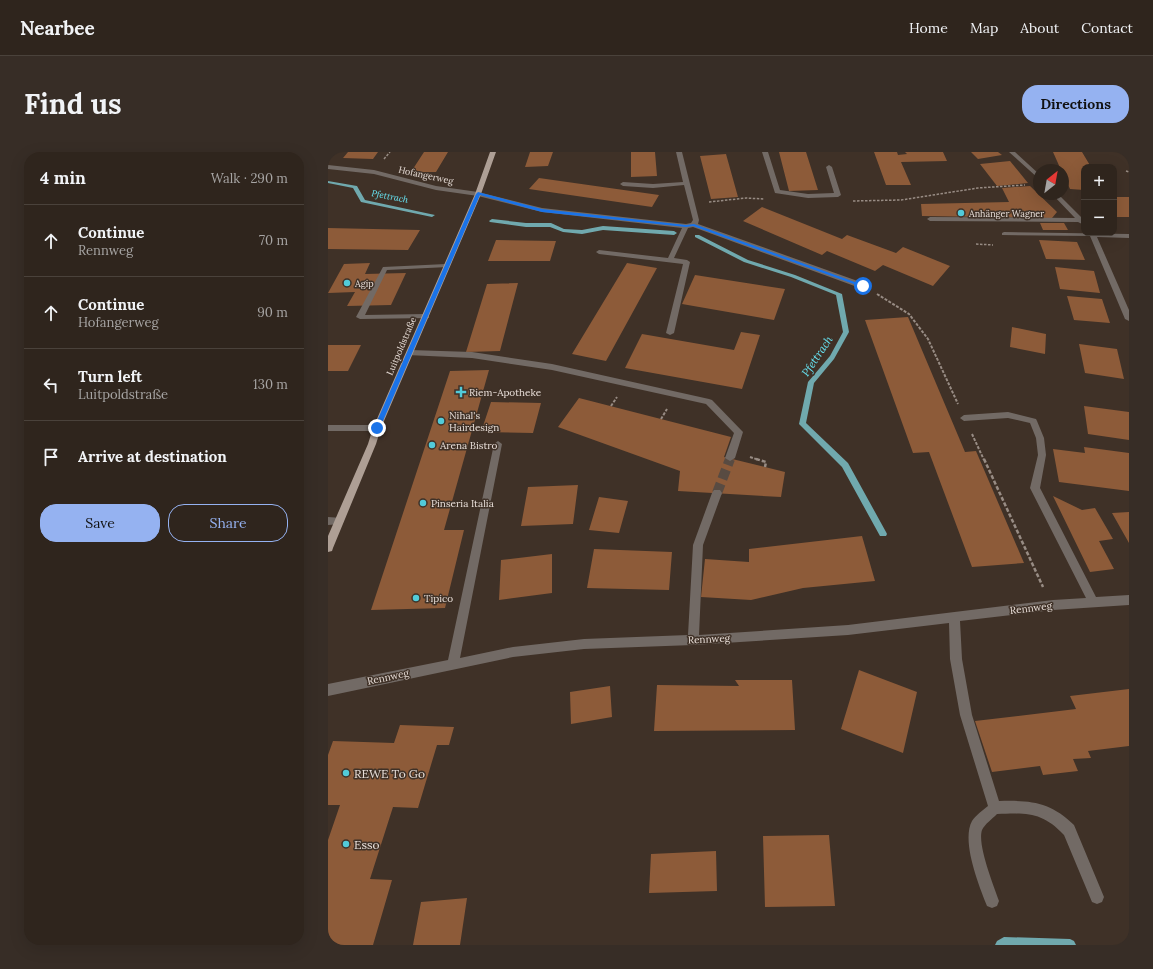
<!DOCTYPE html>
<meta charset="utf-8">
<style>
body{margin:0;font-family:Lora,serif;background:#372d26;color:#f1f3f6}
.controls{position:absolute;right:12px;top:12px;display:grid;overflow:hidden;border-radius:8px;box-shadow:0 4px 16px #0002}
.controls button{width:36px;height:36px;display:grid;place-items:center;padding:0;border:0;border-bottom:1px solid #4a423b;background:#2f251d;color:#f1f3f6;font:20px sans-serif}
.compass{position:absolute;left:705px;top:12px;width:36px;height:36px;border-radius:50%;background:#2f251d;box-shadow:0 4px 16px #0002;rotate:31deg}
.stop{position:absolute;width:12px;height:12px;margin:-9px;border:3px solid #1a73e8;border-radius:50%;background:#fff}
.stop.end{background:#1a73e8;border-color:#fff;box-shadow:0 1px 4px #0008}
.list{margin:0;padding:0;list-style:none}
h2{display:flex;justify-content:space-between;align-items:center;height:52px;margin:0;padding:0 16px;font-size:17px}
h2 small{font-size:13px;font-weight:400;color:#a7a5a4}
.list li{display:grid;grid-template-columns:26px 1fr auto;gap:12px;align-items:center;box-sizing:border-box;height:72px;padding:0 16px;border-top:1px solid #4a423b}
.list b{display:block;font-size:15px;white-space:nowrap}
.list p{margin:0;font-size:13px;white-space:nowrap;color:#a7a5a4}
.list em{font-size:13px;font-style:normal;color:#a7a5a4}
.actions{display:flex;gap:8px;padding:12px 16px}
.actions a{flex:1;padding:9px 0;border:1px solid #95b2f1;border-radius:16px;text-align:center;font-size:14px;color:#95b2f1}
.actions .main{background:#95b2f1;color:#111}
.icon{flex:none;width:22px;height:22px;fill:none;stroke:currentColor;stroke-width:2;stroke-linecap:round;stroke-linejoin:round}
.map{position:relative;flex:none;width:801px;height:793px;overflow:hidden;border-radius:16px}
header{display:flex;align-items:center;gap:24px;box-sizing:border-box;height:56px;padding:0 20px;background:#2f251d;border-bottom:1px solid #4a423b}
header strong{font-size:19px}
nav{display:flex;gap:22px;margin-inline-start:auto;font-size:14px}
.intro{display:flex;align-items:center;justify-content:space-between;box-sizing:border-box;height:96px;padding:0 24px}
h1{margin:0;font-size:28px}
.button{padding:10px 18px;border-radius:16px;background:#95b2f1;color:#111;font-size:14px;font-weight:700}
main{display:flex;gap:24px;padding:0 24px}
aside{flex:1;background:#2f251d;border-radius:16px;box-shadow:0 4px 16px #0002}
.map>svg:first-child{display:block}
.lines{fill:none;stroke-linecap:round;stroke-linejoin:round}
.stream{fill:#70a9ae;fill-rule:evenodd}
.building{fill:#8d5b39}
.minor-tunnel-far1{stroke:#584b42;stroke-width:8;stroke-dasharray:8 4;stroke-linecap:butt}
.minor-tunnel{stroke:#584b42;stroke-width:10;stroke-dasharray:10 5;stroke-linecap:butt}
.path-far2{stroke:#988c84;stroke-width:1.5;stroke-dasharray:2.5 1.5;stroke-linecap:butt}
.path-far1{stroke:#988c84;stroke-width:2;stroke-dasharray:3 1.5;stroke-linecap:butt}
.path{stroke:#988c84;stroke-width:2.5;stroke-dasharray:4 2;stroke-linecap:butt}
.minor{fill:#726a65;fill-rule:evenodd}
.major{fill:#ae9f95;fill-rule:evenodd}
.route{fill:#1a73e8}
.poi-dot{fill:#52cbd9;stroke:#3f3127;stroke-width:1.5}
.labels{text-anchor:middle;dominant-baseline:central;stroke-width:3;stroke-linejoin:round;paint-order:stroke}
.far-street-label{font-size:9px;fill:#e8ded8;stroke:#3f3127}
.far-water-label{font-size:9px;font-style:italic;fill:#66e3f2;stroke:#3f3127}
.far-poi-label{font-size:9px;fill:#e8ded8;stroke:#3f3127;text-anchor:start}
.poi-label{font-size:10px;fill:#e8ded8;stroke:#3f3127;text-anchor:start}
.street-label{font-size:10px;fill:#e8ded8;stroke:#3f3127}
.water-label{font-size:11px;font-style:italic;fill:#66e3f2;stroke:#3f3127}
.near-poi-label{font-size:12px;fill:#e8ded8;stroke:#3f3127;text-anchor:start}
</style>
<header>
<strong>Nearbee</strong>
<nav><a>Home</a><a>Map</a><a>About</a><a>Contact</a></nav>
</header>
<div class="intro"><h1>Find us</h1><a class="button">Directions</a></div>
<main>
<aside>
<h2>4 min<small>Walk · 290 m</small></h2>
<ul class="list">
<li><svg class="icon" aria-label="ahead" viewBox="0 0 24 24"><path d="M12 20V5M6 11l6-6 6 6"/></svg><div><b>Continue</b><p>Rennweg</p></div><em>70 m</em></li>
<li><svg class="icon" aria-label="ahead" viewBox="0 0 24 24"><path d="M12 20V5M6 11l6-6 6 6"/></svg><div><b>Continue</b><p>Hofangerweg</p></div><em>90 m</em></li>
<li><svg class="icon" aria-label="left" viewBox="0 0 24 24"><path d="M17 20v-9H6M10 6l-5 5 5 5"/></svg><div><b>Turn left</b><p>Luitpoldstraße</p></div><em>130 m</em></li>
<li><svg class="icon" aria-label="arrive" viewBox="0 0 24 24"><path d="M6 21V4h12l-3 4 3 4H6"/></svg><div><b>Arrive at destination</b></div></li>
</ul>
<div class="actions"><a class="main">Save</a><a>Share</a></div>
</aside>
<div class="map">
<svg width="801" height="793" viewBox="0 0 801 793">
<rect width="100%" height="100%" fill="#3f3127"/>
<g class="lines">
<path class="stream" d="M0,29L29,34L37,48L107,63L104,65L33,50L25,36L0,31Z
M164,67L198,71H223L236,77L254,78L275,74L346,79L349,81L346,83L275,78L254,82L235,80L222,75H198L162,70L161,69Z
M367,83H371L420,108L467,123L514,142L521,180L506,207L486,231L478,271L520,311L558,380L559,382L558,384H552L514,315L471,272L480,230L502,204L515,180L508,143L463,125L416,110L367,85Z
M676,785L742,787L746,789L748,793H667L669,789Z"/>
</g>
<path class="building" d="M20,0H50L45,7L15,6Z
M96,0H120L108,20H83Z
M202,0H225L220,14L197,15Z
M303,0H327L329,24L303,25Z
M451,0H478L490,38L461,39Z
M546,0H569L570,3L579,2L577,0H615L619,9L573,10L583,33H558Z
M643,0H670L674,3L650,7Z
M725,0H754L763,15H756V38L742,37L735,22V18H733Z
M398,2L410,45L383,47L372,4Z
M682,9L700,31L669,34L652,12Z
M211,26L331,43L324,55L201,37Z
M702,34L729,60L724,66L594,64L593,52L681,50L674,36Z
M786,45H801V65H786Z
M434,55L514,87L519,83L568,101L575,95L622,114L605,134L555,113L547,119L499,99L494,103L415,69Z
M712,71H736L740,78H715Z
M0,76L45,77L92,78L80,98L0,97Z
M168,88L228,89L222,109H160Z
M711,88L749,90L757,108L718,107Z
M42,111L37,122L78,121L63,153L19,154L27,140L0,141L16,112Z
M299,111L329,116L278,209L244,202Z
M727,115L766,119L772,141L732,137Z
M367,123L457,137L446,168L354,152Z
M190,131L172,199L138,200L159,132Z
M739,144L774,147L782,171L746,168Z
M580,165L637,300L648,299L696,411L644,415L601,300L585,301L537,168Z
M684,175L718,182L717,202L682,195Z
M413,180L432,183L414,237L297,216L314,182L406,198Z
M751,192L789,197L796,227L757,221Z
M0,193H33L20,219H0Z
M161,218L116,378H136L117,456L43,458L122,219Z
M251,246L403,285L396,305L457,320L453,345L350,339L352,319L230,275Z
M163,250L213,251L205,281L153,280Z
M756,254L801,260V288L760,282Z
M756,295L801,301V339L731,330L725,297L757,301Z
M250,333L245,372L193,374L200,335Z
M725,344L754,358L767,356L785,387L771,389L786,417L762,420Z
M271,345L300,349L291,381L261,378Z
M801,360V391L784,361Z
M534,384L547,429L475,436L423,448L373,445L377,407L421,410V397Z
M266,397L344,400L341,438L259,436Z
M224,402V441L171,448L173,408Z
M531,518L589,540L575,601L513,577Z
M407,528H464L467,578L326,579L329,533L411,534Z
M282,534L284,565L243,572L242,540Z
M801,537V594L760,599L763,606L745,607L750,619L715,623L712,614L664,620L647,569L748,557L742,544Z
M72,573L126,575L121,593H109L90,656L65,655L42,727L64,728L45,793H0V688L12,653H0V603L5,589L66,591Z
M501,683L507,754L437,755L435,684Z
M388,699L389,739L321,741L323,702Z
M139,746L132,793H85L93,750Z"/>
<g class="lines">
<path class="minor-tunnel-far1" d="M401,308L402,306"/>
<path class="minor-tunnel" d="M389,341L402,307"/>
<path class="path-far2" d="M56,7L62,0
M798,19L801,20
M525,49L573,48L650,36L697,33
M381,50L418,46L436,47
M648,92L665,93"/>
<path class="path-far1" d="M549,142L581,162L600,187L630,252
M283,254L289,245
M333,267L339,257
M644,282L656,308
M422,305L431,308"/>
<path class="path" d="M428,307L438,310L437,315
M656,307L715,435"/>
<path class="minor" d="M348,0H354L371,68L370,72L538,132V136H532L365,75L360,76L346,106L359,108L362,110L346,181L342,183L338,181L355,112L271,102L268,100L271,98L340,106L354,76L214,60L150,44L108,38L46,22L0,17V13L46,18L108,34L150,40L214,56L358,72L363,71L365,68L356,33L325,36L295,34L292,32L295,30L325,32L355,30Z
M434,0H440L452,38L480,42L506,41L498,15L501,13L504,15L513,43L510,45L480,46L447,41Z
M681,0H687L711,22V27Z
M724,42H730L756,68V73L750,70L602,69L599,67L602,65L747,66Z
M676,80L801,82V86L769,85L801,158V169L797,167L762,84L674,83V81Z
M118,112L120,113V115L59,118L37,163L98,162H101V166L32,167L28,165L55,115Z
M82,198L144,200L224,212L381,247L384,248L415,280L407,306L402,309L397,306L406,281L378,252L224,218L144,206L79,203L78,201Z
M680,260L708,267L709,269L716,286L718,303L712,336L768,445L801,443V453L725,458L632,469L634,507L644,563L671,649C703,648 723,650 746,673L776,745L774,750L769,752L764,750L736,683C714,660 700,661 669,662C664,667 657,672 654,678C649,693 666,734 671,749L669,754L664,756L659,754C651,734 633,689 644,669C648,663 655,658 660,654L632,563L622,507L621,471L520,483L365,493L256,497L185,505L0,544V532L120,508L166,292L170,289L174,292L132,506L185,495L256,487L360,483L365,393L384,341L386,338H392L394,341L375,393L371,483L520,473L725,448L758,446L702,336L710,303L708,286L702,271L680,266L636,269L632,266L636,263Z
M0,273H49L53,276L49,279H0Z
M0,365L14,366L16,369L14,372L0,373Z"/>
<path class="major" d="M162,0H168L153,42L53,276L48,292L5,396L4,399L0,400V384L40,292L45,276L147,42Z"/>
</g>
<path class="route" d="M150,40L214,57L358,73L366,72L538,134L534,135L365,74L358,75L214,60L152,43L52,276L47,277L46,276L148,42Z"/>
<g class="poi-dot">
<circle cx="633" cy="61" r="4"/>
<circle cx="19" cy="131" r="4"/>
<path d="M131 234h4v4h4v4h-4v4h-4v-4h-4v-4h4z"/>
<circle cx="113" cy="269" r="4"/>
<circle cx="104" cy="293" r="4"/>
<circle cx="95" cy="351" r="4"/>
<circle cx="88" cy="446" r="4"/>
<circle cx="18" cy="621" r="4"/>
<circle cx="18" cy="692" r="4"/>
</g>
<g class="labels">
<g class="far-street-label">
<text transform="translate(98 23) rotate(12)">Hofangerweg</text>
<text transform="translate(73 194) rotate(-67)">Luitpoldstraße</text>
</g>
<g class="far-water-label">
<text transform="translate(62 44) rotate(11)">Pfettrach</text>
</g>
<g class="far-poi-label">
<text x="641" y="61">Anhänger Wagner</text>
<text x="27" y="131">Agip</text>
</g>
<g class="poi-label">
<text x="141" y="240">Riem-Apotheke</text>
<text x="121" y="263">Nihal's<tspan x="121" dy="12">Hairdesign</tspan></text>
<text x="112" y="293">Arena Bistro</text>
<text x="103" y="351">Pinseria Italia</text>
<text x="96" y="446">Tipico</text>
</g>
<g class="street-label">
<text transform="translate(703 456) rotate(-7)">Rennweg</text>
<text transform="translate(381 487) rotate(-3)">Rennweg</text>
<text transform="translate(60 525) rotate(-12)">Rennweg</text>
</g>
<g class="water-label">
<text transform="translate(489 204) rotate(-56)">Pfettrach</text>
</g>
<g class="near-poi-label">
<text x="26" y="621">REWE To Go</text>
<text x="26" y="692">Esso</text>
</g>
</g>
</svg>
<div class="controls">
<button>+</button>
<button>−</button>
</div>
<svg class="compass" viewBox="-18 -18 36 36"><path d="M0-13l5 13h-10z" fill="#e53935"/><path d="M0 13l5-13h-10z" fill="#a7a5a4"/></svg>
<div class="stop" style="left:535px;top:134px"></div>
<div class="stop end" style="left:49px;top:276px"></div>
</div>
</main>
